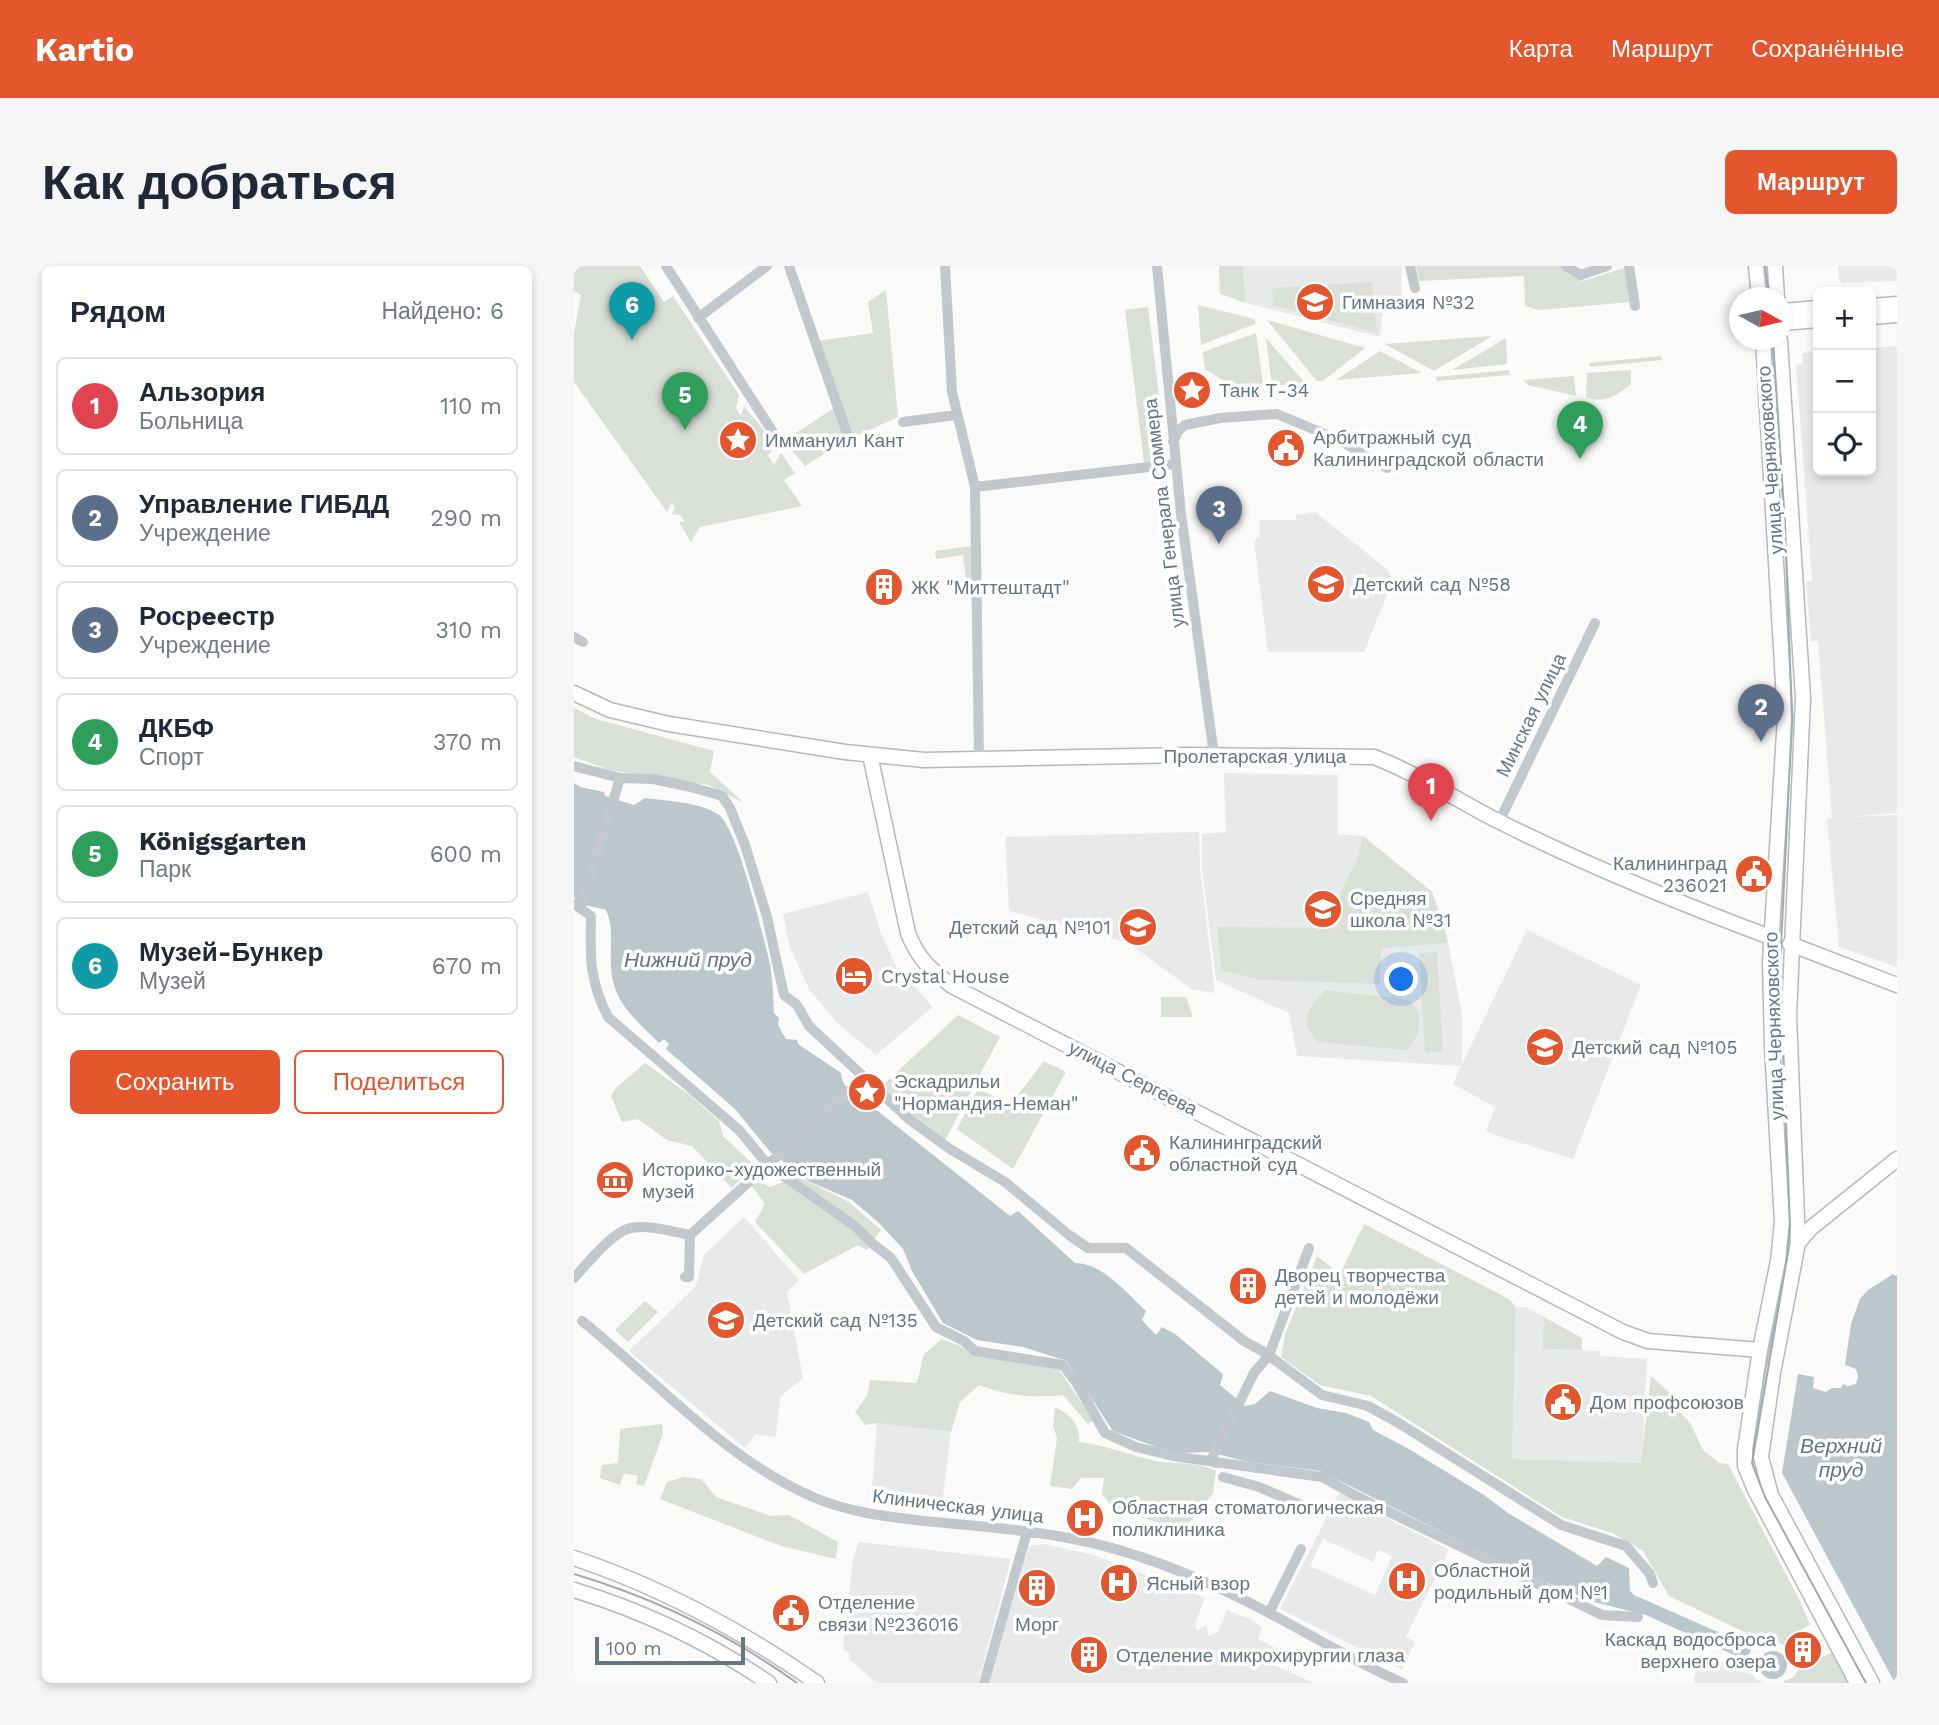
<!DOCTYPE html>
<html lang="ru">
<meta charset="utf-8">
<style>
body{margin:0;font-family:"Work Sans",sans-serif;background:#f6f6f7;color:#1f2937}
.controls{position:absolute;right:21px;top:21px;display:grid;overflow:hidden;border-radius:10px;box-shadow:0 4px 10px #0003}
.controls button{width:63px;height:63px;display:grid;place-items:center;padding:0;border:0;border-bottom:2px solid #e0e1e3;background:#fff;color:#1f2937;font:35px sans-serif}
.compass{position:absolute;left:1155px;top:21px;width:63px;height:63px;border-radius:50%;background:#fff;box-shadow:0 4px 10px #0003;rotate:98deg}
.scale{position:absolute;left:21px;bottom:18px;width:150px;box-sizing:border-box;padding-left:7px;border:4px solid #657683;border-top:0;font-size:19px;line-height:24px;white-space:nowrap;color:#657683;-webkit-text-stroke:5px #fff;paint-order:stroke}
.you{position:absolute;left:828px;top:714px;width:24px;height:24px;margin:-18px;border:5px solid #fff;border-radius:50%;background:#1a73e8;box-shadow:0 0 0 10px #1a73e833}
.badge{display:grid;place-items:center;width:46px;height:46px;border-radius:50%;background:#e4572e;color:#fff;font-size:23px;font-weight:700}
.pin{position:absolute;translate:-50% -58px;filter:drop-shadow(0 2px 4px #0008)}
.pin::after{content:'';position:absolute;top:37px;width:24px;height:21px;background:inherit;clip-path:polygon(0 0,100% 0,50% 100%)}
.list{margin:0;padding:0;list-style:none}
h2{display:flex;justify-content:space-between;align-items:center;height:91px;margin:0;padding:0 28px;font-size:30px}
h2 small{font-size:23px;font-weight:400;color:#747a83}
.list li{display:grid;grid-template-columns:46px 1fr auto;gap:21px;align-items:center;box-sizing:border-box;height:98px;margin:0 14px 14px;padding:0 14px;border:2px solid #e0e1e3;border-radius:10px}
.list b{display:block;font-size:26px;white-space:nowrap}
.list p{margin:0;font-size:23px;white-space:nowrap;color:#747a83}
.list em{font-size:23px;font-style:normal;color:#747a83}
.actions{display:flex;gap:14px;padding:21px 28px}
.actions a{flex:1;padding:16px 0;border:2px solid #e4572e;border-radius:10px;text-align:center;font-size:24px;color:#e4572e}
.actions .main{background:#e4572e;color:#fff}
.icon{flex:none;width:38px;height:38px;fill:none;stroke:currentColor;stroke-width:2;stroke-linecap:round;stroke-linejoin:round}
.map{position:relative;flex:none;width:1323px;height:1417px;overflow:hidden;border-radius:10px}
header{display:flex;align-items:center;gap:42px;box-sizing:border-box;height:98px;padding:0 35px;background:#e4572e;color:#fff}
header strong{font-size:33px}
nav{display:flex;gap:38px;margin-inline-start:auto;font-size:24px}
.intro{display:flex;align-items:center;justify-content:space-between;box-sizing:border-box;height:168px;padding:0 42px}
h1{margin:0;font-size:49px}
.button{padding:18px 32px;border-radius:10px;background:#e4572e;color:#fff;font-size:24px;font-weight:700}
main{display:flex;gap:42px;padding:0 42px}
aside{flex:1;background:#fff;border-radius:10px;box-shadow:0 4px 10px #0003}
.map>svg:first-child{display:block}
.built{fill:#e8e9e9;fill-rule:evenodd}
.green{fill:#dadfd7}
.water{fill:#bbc7cb}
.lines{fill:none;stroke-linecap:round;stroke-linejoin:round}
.secondary-casing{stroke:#b3babf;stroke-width:17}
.primary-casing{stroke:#b5babe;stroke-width:17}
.street{stroke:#c3c8cc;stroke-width:10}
.secondary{stroke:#fff;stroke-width:14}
.primary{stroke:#fff;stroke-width:14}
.tram{stroke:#a2aab0;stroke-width:2}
.labels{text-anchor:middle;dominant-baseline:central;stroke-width:7;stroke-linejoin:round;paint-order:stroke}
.poi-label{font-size:19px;fill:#657683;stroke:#fff;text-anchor:start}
.street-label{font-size:19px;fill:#657683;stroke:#fff}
.water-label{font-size:21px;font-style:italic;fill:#60757c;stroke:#fff}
</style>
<header>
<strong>Kartio</strong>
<nav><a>Карта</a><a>Маршрут</a><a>Сохранённые</a></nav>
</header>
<div class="intro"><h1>Как добраться</h1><a class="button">Маршрут</a></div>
<main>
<aside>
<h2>Рядом<small>Найдено: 6</small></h2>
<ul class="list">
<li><span class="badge" style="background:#e0444e">1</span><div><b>Альзория</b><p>Больница</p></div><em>110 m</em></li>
<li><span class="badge" style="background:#5c6f8a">2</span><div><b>Управление ГИБДД</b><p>Учреждение</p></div><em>290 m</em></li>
<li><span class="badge" style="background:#5c6f8a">3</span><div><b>Росрeeстр</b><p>Учреждение</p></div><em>310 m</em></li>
<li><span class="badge" style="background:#2e9e5b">4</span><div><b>ДКБФ</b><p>Спорт</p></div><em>370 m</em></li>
<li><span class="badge" style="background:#2e9e5b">5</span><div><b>Königsgarten</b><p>Парк</p></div><em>600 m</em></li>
<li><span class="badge" style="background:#0f9aa8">6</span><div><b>Музей-Бункер</b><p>Музей</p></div><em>670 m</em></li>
</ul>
<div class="actions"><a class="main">Сохранить</a><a>Поделиться</a></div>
</aside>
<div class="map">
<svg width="1323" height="1417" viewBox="0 0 1323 1417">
<rect width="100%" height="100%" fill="#fafaf8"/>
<path class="built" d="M669,0H827L828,34L810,36L806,71L672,37Z
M1264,0H1323V15L1268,17L1265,13Z
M1323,80V547L1273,551L1323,549V701L1265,681L1253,553L1258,552L1244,375H1237L1232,316L1238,315L1222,99L1229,98L1228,87L1244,86V205H1297V82Z
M741,246L814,304L819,314L790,386H694L680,274L686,271L685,254H722V249Z
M650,507L764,509V568L789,570L858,626L871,661L888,748V798L953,664L1067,719L999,893L912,866L921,841L879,818L887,800L723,790L715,747L642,714L628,603V568L652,566Z
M625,566L626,602L641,727L617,723L555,677L435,645L431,571Z
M294,626L307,667L322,700L359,741L302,789L263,757L235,723L216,682L209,648Z
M170,951L225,1014L213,1026L229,1112L206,1131L202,1171L181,1168L171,1182L55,1085L122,1020L130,989Z
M942,1041H952L970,1051V1083L1026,1085V1090L1073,1093L1068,1197L938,1193Z
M303,1157L377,1166L367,1246L297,1237Z
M765,1227L875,1284L832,1371L841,1376L828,1404L706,1343ZM749,1273L799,1296L804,1284L818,1290L801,1329L736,1300Z
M285,1276L437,1293L404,1417H303L276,1394L275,1387L269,1383L279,1293Z
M470,1278L520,1289L631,1332L621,1358L623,1365L632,1359L635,1370L644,1366L653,1344L678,1354L688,1362L684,1373L703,1383L695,1397L740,1417H415L455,1280Z
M1135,1390L1169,1406L1178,1408L1182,1413L1190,1417H1119L1124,1398L1131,1400Z"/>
<path class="green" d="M0,0H66L90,36L99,30L165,129L162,142L167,150L170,140L201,178L194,190L200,199L207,187L221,207L210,214L228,240L126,261L117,276L105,256H111L106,249L98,248L101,242L98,236L93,246L0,116V67L7,29L0,25Z
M645,0H669L672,37L646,28Z
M842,0H986L1009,15L1050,2L1057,36L965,44L951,40L950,10L845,15Z
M798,16L803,67L699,39L698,22Z
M312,24L324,151L271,175L231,200L210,175L266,138L244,75L299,67L294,36Z
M624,39L681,53V58L627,79Z
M574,41L593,194L570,197L551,44Z
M693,54L791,82L749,115H743Z
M682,67L689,118L663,123L631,103L629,86Z
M918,70L860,105L811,78Z
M692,72L731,117L698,120Z
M932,72L933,98L878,104Z
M806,85L848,107L762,114Z
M1087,90L1088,94L1016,101L1015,97Z
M935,104L936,109L863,115L862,111Z
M1057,104V118C1042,130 1031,138 1012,131L1013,107Z
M1000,110L1002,130L954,119L949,114Z
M398,280L399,312L392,313L389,289L362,293L361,285Z
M0,442L22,453L140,485L136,506L170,537L134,519L35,504L0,491Z
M789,570L858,626L874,677L807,682L806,718L687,714L647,704L643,661L761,662L767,655V625L784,593Z
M863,686L869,785L851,787L845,687Z
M752,724L836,734C850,750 848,769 832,784L745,776C724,758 733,740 752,724Z
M587,731H612L619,751H587Z
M384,749L426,771L371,874L338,850L307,821Z
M470,795L492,806L439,903L383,863L404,823L437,838Z
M71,797L117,830L145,855L149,870L179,898L158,922L118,880L93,874L64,853L48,856L37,830L41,823Z
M211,896L225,911L275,936L307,964L293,984L284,979L230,1008L181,956L191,938L177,919L186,916L196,921L212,915L208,901Z
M790,958L935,1033L942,1041L938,1193L1067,1197L1077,1110L1096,1127L1105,1145L1116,1157L1129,1184L1145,1197L1154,1198L1226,1335L1236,1359L1226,1364L1229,1369L1211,1379L1187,1374L1095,1330L1069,1285L1038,1267L988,1251L797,1130L746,1119L707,1091L711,1068L743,990L766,1008Z
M71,1035L84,1046L54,1076L41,1064Z
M970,1051L1008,1072V1084L969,1083Z
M368,1073L386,1080L399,1089L484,1102L519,1154L514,1158L489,1129C460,1132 432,1130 405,1119L386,1136L377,1166L303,1157L291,1159L281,1146L293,1130L296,1114L343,1117L350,1088Z
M481,1141C497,1149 505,1157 505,1176C531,1179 556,1189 581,1195C602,1199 623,1195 642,1205L639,1227L609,1265L538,1241L528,1228L530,1212H507L498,1223L476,1220L483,1172L479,1160Z
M88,1158L89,1168L70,1220L62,1218L64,1210L50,1207L46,1219L26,1212L28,1199L44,1197L46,1163Z
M110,1211L127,1213L142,1231L197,1250L215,1249L264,1276L262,1293L207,1280L86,1233L93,1216Z
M1258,1387L1274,1417H1209L1210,1415L1220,1411L1227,1399Z"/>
<path class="water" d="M0,517L6,521L30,526L31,530L60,539L71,532C94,535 124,536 144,548C163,560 189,669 195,694C199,711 199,730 200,747L205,752L204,759L212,773L223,774L224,778L267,807C267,817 276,827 284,832L290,830L300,842L436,950L444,945L501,997C529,997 552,1027 572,1045L568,1054L582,1069L588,1061L601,1068L649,1108L646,1119L671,1140L681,1138L696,1125L743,1142L772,1147L795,1156L799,1164L835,1183L910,1229L934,1247L1023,1300L1032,1291L1055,1302L1056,1325L1060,1329L1178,1381L1173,1395L1072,1349L1020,1336L950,1307L746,1205L670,1195L636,1186L599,1187L539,1165L493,1095L449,1081L403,1074L369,1057L338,1005L329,983L305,957L278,934L234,915L228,907L219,905L201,888L197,887L161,843L92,783L95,778L90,773L85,777C61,753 38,736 37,699C36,679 40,662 32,644L3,637L0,630Z
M1319,1008L1321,1010L1323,1009V1417H1321L1208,1207L1224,1108L1240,1111L1239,1122L1252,1126L1258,1122H1267L1269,1118L1274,1120L1282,1118L1284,1111L1282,1103L1271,1099L1277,1058L1286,1033L1294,1024Z
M1185 1399a14 14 0 1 1 28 0a14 14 0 1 1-28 0Z"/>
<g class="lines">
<defs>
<path id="secondary" d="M0,427L36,444L95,458L271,486L350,494L616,489L800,491C844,508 883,534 924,555C1012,599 1105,637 1196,671
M296,489L334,667C344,693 356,703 378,720L1049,1066L1074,1075L1186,1084
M1216,678L1323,719
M1224,977L1237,962L1323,893"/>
<path id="primary" d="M1182,0L1185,32
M1201,0L1203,32
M1297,40L1323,38
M1208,45L1244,42
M1297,51L1323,49
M1208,57L1244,54
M1189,74L1211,451L1196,696L1198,781L1208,956L1204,995L1186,1084L1171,1183V1200L1181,1224L1283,1417
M1206,74L1229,432L1215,750L1224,977L1199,1107L1187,1191L1197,1229L1298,1417
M0,1292C87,1321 168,1365 243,1417
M0,1324C69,1345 136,1377 195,1417"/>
</defs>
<use href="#secondary" class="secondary-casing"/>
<use href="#primary" class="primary-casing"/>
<path class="street" d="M92,0L204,174
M215,0L277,179
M371,0L378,126L401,221L405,493
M583,0L607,248L640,489
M836,0L841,22
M992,0L1007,9L1033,0
M1055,0L1061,40
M124,52L193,0
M329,156L382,149
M599,176L604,165L611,159L646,152L703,148L763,173L813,202
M401,221L601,198
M0,371L9,376
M0,500L46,512L79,513L117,521L148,530L156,542L171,579L193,651L210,729L223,739L235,760L336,854L376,883L431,916L495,969L514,982H552L670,1075L690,1086L748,1129L794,1140L823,1156L987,1259L1052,1280L1076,1308L1079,1317
M925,556L1021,357
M0,638L17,650C16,690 15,714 34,751L165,864L194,899L282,961L299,978L317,992L362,1061L390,1075L401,1085L489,1099L502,1116L531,1167L562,1181L599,1190L748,1211L782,1230L1028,1349L1064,1351
M7,641L46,512
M116,969L280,821
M0,1012C13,998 39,965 57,962C75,958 99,966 116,969L115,1011H111
M8,1055C83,1115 149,1192 239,1231C271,1245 307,1250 342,1254C396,1260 452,1263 505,1274C562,1286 622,1310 674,1336C726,1362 775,1393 829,1417
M641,1197L637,1194L680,1107L695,1089L735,982
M649,1211L685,1221L739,1244
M695,1347L727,1283
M410,1417L453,1266"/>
<use href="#secondary" class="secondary"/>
<use href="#primary" class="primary"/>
<path class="tram" d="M1191,0L1195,32
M1199,74L1211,258L1218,454L1206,700L1216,959L1213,992L1178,1197L1191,1231L1292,1417
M0,1308C80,1332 155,1368 223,1417"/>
</g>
<defs>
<symbol id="school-disc" viewBox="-11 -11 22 22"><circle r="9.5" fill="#e4572e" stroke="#fff"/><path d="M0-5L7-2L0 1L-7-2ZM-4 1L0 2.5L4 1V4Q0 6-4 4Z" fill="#fff"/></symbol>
<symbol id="sight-disc" viewBox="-11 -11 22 22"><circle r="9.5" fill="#e4572e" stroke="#fff"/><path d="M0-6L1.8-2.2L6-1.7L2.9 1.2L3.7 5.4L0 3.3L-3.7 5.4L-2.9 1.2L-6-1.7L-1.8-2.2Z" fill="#fff"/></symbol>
<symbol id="civic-disc" viewBox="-11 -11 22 22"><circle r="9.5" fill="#e4572e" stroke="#fff"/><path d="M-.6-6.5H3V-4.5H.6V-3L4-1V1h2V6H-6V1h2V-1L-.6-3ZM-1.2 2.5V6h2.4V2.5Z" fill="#fff"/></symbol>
<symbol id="building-disc" viewBox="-11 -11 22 22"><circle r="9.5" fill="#e4572e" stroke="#fff"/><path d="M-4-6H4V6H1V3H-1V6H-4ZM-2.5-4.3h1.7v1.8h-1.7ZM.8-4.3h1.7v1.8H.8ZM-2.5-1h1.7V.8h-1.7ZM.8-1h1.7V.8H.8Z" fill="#fff"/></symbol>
<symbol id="hotel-disc" viewBox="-11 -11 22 22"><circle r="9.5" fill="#e4572e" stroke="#fff"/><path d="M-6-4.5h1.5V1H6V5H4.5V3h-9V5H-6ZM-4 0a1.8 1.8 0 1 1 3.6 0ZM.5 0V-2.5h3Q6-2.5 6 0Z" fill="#fff"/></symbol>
<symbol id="museum-disc" viewBox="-11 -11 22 22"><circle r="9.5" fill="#e4572e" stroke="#fff"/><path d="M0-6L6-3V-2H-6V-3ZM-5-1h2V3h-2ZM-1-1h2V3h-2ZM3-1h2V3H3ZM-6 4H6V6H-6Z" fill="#fff"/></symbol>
<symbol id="hospital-disc" viewBox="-11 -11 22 22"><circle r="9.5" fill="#e4572e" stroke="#fff"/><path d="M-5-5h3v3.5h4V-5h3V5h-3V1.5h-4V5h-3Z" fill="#fff"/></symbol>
</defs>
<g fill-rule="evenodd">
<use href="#school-disc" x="719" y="14" width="44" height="44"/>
<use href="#sight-disc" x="596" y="102" width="44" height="44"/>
<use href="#sight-disc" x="142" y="152" width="44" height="44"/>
<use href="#civic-disc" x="690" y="160" width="44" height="44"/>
<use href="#school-disc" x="730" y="296" width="44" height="44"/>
<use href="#building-disc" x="288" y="299" width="44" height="44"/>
<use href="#civic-disc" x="1158" y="586" width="44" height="44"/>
<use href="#school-disc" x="727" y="621" width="44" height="44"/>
<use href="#school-disc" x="542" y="639" width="44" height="44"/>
<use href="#hotel-disc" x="258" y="688" width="44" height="44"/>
<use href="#school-disc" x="949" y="759" width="44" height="44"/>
<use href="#sight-disc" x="271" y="804" width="44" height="44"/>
<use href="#civic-disc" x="546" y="865" width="44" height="44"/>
<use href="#museum-disc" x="19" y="892" width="44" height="44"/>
<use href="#building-disc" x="652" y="998" width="44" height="44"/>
<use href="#school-disc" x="130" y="1032" width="44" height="44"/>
<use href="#civic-disc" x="967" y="1114" width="44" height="44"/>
<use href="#hospital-disc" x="489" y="1230" width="44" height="44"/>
<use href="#hospital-disc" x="811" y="1293" width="44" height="44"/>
<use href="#hospital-disc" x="523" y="1295" width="44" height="44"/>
<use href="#building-disc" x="441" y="1300" width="44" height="44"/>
<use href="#civic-disc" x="195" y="1325" width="44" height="44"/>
<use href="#building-disc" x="1207" y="1362" width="44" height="44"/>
<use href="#building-disc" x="493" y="1367" width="44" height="44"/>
</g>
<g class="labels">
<g class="poi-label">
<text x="768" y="36">Гимназия №32</text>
<text x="645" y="124">Танк Т-34</text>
<text x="739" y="171">Арбитражный суд<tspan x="739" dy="22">Калининградской области</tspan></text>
<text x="191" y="174">Иммануил Кант</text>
<text x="779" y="318">Детский сад №58</text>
<text x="337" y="321">ЖК "Миттештадт"</text>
<text x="1153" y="597" text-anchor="end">Калининград<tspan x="1153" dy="22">236021</tspan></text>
<text x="776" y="632">Средняя<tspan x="776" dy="22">школа №31</tspan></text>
<text x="537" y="661" text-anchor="end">Детский сад №101</text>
<text x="307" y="710">Crystal House</text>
<text x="998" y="781">Детский сад №105</text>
<text x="320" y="815">Эскадрильи<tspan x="320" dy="22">"Нормандия-Неман"</tspan></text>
<text x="595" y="876">Калининградский<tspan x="595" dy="22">областной суд</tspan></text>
<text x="68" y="903">Историко-художественный<tspan x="68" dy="22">музей</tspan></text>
<text x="701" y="1009">Дворец творчества<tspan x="701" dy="22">детей и молодёжи</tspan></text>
<text x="179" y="1054">Детский сад №135</text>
<text x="1016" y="1136">Дом профсоюзов</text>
<text x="538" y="1241">Областная стоматологическая<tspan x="538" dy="22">поликлиника</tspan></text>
<text x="860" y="1304">Областной<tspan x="860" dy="22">родильный дом №1</tspan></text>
<text x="572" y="1317">Ясный взор</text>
<text x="244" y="1336">Отделение<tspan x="244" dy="22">связи №236016</tspan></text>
<text x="463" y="1358" text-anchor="middle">Морг</text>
<text x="1202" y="1373" text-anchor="end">Каскад водосброса<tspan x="1202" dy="22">верхнего озера</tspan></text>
<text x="542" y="1389">Отделение микрохирургии глаза</text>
</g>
<g class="street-label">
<text transform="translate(1196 194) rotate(-94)">улица Черняховского</text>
<text transform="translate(590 247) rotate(-97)">улица Генерала Соммера</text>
<text transform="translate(957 449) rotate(-64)">Минская улица</text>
<text x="681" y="490">Пролетарская улица</text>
<text transform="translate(1200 760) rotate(-92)">улица Черняховского</text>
<text transform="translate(559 812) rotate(27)">улица Сергеева</text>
<text transform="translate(384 1240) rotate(7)">Клиническая улица</text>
</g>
<g class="water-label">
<text x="114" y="693">Нижний пруд</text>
<text x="1267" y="1179">Верхний<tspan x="1267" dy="24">пруд</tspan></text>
</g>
</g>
</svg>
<div class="controls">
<button>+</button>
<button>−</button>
<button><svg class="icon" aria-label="locate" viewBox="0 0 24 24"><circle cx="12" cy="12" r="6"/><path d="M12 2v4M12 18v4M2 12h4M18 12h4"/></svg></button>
</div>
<svg class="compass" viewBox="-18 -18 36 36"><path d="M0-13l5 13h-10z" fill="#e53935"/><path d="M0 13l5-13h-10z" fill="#747a83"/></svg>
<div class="scale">100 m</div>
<div class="you"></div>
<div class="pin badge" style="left:857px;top:555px;background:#e0444e">1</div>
<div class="pin badge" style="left:1187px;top:476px;background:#5c6f8a">2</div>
<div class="pin badge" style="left:645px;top:278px;background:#5c6f8a">3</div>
<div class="pin badge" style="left:1006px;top:193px;background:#2e9e5b">4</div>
<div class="pin badge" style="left:111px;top:164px;background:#2e9e5b">5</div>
<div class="pin badge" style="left:58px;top:74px;background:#0f9aa8">6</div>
</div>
</main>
